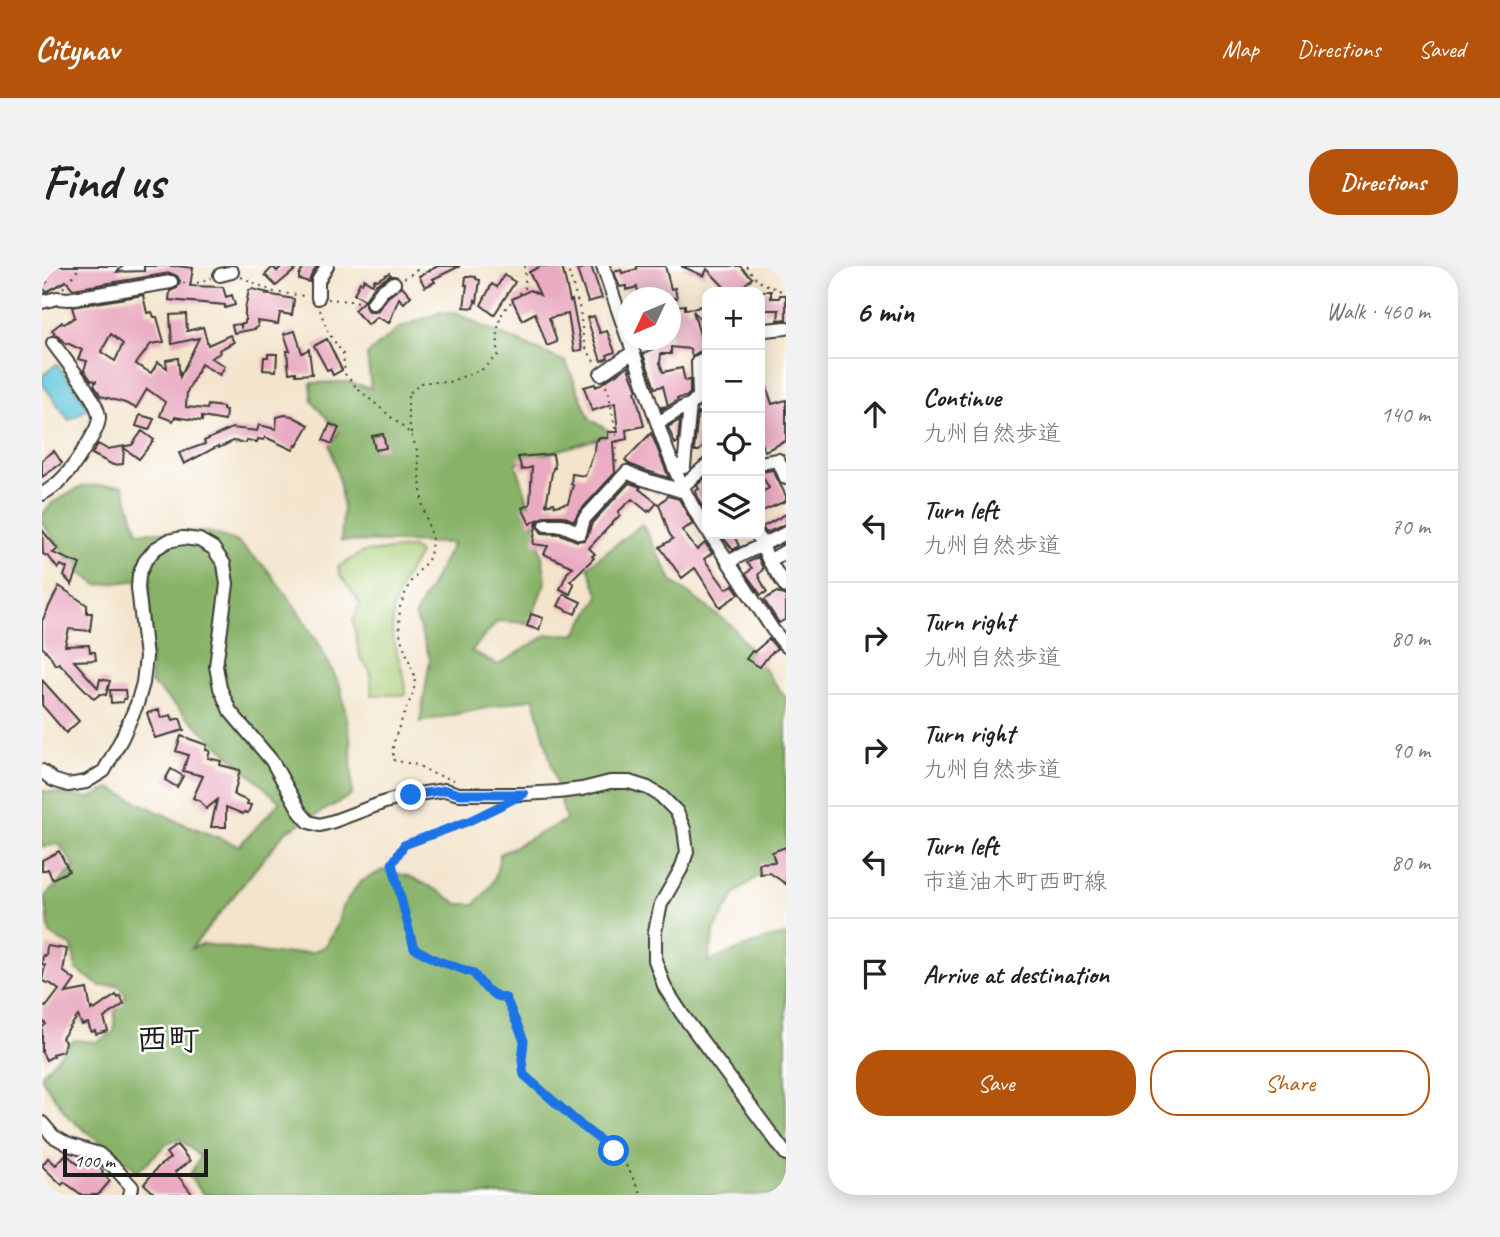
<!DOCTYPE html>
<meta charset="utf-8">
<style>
body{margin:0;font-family:Caveat,"Klee One",sans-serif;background:#f2f2f2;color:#222}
.controls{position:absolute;right:21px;top:21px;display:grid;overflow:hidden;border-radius:14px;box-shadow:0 4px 18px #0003}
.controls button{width:63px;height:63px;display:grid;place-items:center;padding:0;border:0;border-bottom:2px solid #e0e0e0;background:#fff;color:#222;font:35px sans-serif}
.compass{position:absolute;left:576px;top:21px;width:63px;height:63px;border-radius:50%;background:#fff;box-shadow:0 4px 18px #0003;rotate:226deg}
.scale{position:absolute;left:21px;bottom:18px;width:145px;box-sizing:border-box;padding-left:7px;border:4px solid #1c1c1c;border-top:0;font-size:19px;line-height:24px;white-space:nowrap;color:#1c1c1c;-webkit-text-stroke:5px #fff;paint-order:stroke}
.stop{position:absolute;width:21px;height:21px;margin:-16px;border:5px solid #1a73e8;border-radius:50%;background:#fff}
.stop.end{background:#1a73e8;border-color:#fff;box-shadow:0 2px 7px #0008}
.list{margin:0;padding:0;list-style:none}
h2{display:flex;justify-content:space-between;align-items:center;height:91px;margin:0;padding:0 28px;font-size:30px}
h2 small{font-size:23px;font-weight:400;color:#767676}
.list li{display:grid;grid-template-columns:46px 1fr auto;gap:21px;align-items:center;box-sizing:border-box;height:112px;padding:0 28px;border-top:2px solid #e0e0e0}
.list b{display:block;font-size:26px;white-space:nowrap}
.list p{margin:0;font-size:23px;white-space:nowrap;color:#767676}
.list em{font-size:23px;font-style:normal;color:#767676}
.actions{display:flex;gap:14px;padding:21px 28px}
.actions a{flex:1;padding:16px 0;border:2px solid #b45309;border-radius:28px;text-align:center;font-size:24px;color:#b45309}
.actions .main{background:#b45309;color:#fff}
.icon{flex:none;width:38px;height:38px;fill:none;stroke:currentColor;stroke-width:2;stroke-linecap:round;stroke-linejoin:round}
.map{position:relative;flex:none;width:744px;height:929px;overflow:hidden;border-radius:28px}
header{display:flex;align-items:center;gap:42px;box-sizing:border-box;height:98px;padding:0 35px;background:#b45309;color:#fff}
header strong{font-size:33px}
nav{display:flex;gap:38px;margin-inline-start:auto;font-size:24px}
.intro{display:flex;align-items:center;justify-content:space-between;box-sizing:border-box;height:168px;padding:0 42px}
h1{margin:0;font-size:49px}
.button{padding:18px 32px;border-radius:28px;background:#b45309;color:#fff;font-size:24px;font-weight:700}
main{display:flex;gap:42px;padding:0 42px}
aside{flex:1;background:#fff;border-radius:28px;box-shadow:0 4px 18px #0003}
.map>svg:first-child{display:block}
.green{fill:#aacf78;stroke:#63764a;stroke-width:2}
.forest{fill:#87b268;stroke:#526742;stroke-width:2}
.water{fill:#60c8dd;stroke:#3e727c;stroke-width:2}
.building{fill:#eaaac1;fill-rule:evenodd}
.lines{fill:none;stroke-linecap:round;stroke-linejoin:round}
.minor-casing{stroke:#3c3a36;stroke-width:16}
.path{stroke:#3c3a36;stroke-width:2;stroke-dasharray:2 5;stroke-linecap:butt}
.minor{stroke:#fff;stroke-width:12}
.route{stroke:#1a73e8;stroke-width:9}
.labels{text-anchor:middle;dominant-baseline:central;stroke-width:5;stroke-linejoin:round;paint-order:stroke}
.quarter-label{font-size:32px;font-weight:bold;fill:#1c1c1c;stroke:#fff}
</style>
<header>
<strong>Citynav</strong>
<nav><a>Map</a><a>Directions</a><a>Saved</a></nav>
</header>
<div class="intro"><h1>Find us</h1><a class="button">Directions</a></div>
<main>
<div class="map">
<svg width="744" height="929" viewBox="0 0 744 929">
<rect width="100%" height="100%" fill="#fff"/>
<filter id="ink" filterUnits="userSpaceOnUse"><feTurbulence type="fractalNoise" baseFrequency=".0143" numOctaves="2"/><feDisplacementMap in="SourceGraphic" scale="14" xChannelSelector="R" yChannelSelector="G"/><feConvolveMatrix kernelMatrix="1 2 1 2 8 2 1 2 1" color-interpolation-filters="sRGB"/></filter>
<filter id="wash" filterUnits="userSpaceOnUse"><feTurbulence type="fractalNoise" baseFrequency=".00686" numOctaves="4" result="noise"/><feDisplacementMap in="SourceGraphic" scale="28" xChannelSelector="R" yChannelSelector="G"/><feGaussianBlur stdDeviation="1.57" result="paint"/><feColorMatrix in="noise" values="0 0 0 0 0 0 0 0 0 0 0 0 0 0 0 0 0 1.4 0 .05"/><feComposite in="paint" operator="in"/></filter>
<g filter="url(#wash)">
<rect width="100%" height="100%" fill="#f3e4cb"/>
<path class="green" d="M371,282L377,288L360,317L351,343L350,369L363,415L364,429H330L328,405L318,391L311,355L318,337L298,309L296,301L321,286Z"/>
<path class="forest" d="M399,46L417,48L442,61L524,96L548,153L572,168L474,197L496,267L504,314L487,357L456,355L429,385L456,399L505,369L534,368L557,330L546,300L600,258L631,316L690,360L744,432V588L694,627L673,663L666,696L721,674L744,669V929H162L147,910L158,891L138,873L125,878L96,905L27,852L0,813V808L32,774L55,776L72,766L73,746L84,730L77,719L58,720L34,703L30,681L8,668L3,630L33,601L17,578L0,581V525L49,532L68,522L135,555L197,580L238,536L109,417L107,313L56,319L35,304L0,257V249L10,237L41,220L81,219L96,266H166L194,275L224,302L252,339L277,378L299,422L309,476L310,529L243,566L149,683L162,678L232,688L271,686L283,680L295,660L300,641L318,616L341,604L369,611L393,623L417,638H433C452,619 454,614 458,588L524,554L492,432L378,456L388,393L373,349L411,277L299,275L301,242L297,214L288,179L297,166L270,135L269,117L306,116L329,122L325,89L357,62Z"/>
<path class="water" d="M15,98L47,142L27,154L0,117V110Z"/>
<g id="blocks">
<path class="building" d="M0,0H81L75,6L102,5V0H136L151,2L148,20L181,21L184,31L190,29L193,39L183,42V39L127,34L128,25L135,22L138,15L135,10L128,7L31,23L24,15L4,26L0,20L5,16L0,6Z
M240,0H250L253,4L234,20L223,9L231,1L235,5Z
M263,0H275L269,10L267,16L257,13V9Z
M396,0H418L391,13L393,16L383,21L377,10Z
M499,0H520L528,35L530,34L540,84L532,85L526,48L507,52L515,76L505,80L493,47L480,54L470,33L488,24L498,29L487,6Z
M549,0L560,32L546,36L535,4Z
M595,0H623L629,23L633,22L635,32H622V28L611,32H598L595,21L584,24V20L578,21L572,6L579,4L580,7L595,3Z
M639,0H698L710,12L695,26H687L665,3L662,10Z
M347,7L349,9L333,19L323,34L312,28L318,16L320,17L322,13L330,18L333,13L335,14Z
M462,9L473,16L452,49L439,39L450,18L455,21Z
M424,10L434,11V13L438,14L435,36L433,34L432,42L422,41L425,19H423Z
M360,20L369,30L362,37L357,32L347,57L335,51L326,59L312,44L323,34V40L325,44L329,46L335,45L346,31Z
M210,23L227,27L225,28L252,33L250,49L238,47L236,58L215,55L216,61L213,62V63L192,67L190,59L198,58L199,61L200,57H203V43L207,24Z
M720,25H729V32H737L738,29H744V53L736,54L737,44H723V39H719Z
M101,29L105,47L110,46L112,51H115L122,76L109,78L94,98L109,107L116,96L125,102L124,94L136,92L138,111L157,72L130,78L128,49L144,48L145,65L161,61L166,79L188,69L192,76L177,84L178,87L169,92L183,100L178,109L159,98L145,126L144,141L165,143L166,139L181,141V144L184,145L183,155L160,151V155L133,151L131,155L118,150L123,136L105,123L94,142L83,137L59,130L52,119L54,115L49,114L42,104L45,95L36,93L40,84L25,77L24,78L15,69L12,68L13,67L10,64L20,56L22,58L33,51L30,41ZM69,68L81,78L73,95L59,86Z
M643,39V43L655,42L657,40L665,47V60L651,45L662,83L650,90L648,83L629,81V88H619L618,97L621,106L640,102L643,115L648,114V127L644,131L635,132L636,134L620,144L619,141L626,140L621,120L613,122L601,88L611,83L607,75H628V55L635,56L634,40Z
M552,50L558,67L565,65L573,86L565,89L566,92L559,95L545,52Z
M253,65L260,87L267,83L270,108L254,109V106L247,107L245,85H248L242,68Z
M285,73L300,104L291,109L288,103L285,104L272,80Z
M226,88H235L234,105L221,104L222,91H226Z
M587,100L588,104H587L595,124L593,125L602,160L584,164L585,173L571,176L573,207L536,247L532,255L521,250H503L497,254L495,260L500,267L518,268L535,275L543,274L546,269L550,257L587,217L599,221L597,223L615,237L608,245L607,244L606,246L590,233L576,246L578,249L547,282L553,288L550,290L552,292L528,315L532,318L528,328L518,323L525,307L531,301L502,288L506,280L491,278L495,254L488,258L480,242L488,238L490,201L480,204L476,191L511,188L513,202H511L504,239L512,237L513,240L526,237L531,219L529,218L530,208L543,210L553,184L554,174H556V172H566V166H576L573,137L550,145L542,121L553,118L554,121Z
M724,119L730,138L744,134V175L723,185L718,176V121Z
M656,146L665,155V177L657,185H652Z
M98,149L112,153L107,164L94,160Z
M243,149L250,150L267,159L255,180L254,179L251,184L223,171L222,174L216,173L215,176L205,174L204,177L191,175L177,182L176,180L142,198L137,187L163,178L162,175L190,162L215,165L217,159L234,163L235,151Z
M638,154L636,176L633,178L626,161Z
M288,158L297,162L290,178L281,174Z
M100,165L112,174L97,193L82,182L81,198L71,199L50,188L56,178L65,183L90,179Z
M609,167L610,169L627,212L602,204L587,198L583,194Z
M341,168L344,182L333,184L330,170Z
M12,185L20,197L0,211V194Z
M731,204L744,230V235L718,246V227L727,222L718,206Z
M665,210V239L660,240L653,225L657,223L655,219Z
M626,230L637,233L651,258L640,264L655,284L663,277L670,287L662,293L684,323L691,319L697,328L678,341L653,302L640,312L618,281L631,273L627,267L617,238Z
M744,248V258L724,267L720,261Z
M0,264L16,283L11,287L38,298L30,319L22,310L25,302L19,299L16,303L7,291L1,288Z
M678,268H691L697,280L691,284Z
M716,291L721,303L716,309L725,326L719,329L704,308L710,302L705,297Z
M17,320L45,339V347H50L48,365L27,363L23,380L47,379L48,386H53L54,394L32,395L56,422L58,413L68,415L64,429L58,428L52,433L17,397L13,399L7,388L0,381V355Z
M735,326L744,330V353L737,357L722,334Z
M522,328L539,336L533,348L516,340Z
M489,348L501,352L497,364L485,360Z
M727,373L735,383L727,389L718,401L704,393L710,385L712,386Z
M0,414L37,455L24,467L0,439Z
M68,424H83L84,433H81V436L69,437Z
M117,444L119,452L129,449L131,454L138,452L142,464L113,472L105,447Z
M139,470L165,479L164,484L168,485L166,492L179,495L178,499L198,504L192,529L206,535L205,538L209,539L206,547L202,546L201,548L184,541V561H169L175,534L164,543L158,535L151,532L161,510L141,505L146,489L134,485Z
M129,503L141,510L135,521L123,514Z
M744,581V618L728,607L718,608L717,597L733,596L730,586Z
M17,585L27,605L10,613L6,603L0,605V594Z
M5,680L25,683L21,705L33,714L24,727L45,723L49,744L51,742L52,744L74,729L76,732L78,730L82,738L62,752L66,765L54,768L53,765L49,766L46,757L40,759L36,750L20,772L23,776L21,785L10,788L11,790L4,794L0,786V762L4,758L0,754V738L4,741L17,724L9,718L0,715L3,699L0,698L1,689L4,690Z
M135,879L148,895L133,906L151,929H114L102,918L116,901L128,892L124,887Z
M24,888L38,900L45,893L54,901L55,899L61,905L60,907L68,915L56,929H40L22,916L20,919L0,900L6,892L14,899Z"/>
</g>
</g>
<g filter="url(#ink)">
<use href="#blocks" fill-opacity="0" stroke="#3c3a36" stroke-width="2"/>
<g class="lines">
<defs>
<path id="minor" d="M561,0L586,73
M178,9L190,6
M276,32V15L285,0
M0,36L15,32L26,33L129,16
M331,37L340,25L352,17
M718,67L723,64L744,62
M587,74C609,134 628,211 665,264
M559,108L591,86
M616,157L642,141L648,139
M718,197L736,194L744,212
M631,199L642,201L648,139L657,131L656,96L665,91
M641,220L665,199
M0,228C17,219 31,202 41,185C47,176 57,162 57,151C56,133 22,93 11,77
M504,259H520L538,267L542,253L585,206C603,216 624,219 643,226
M668,268L731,364L744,380
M715,268L727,295L744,321
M688,295C706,285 725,277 744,267
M727,295L744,285
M0,505L11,514L26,519L44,516L62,505L80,472L95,438L101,417L104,391L96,322L97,309L103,295L113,283L126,275L141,272L157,274L171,282L182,298L185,318L174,400L178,422L188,445L230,495L259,547L267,556L278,559L292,555L343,536L369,529L403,524L417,528H482L516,526L540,523L568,516H587L606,522L619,530L635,546L642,563L645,586L639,603L619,638L613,665V694L623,722L640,748L744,888
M0,857L11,870L27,879L57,888L73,902L90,921L88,929"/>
</defs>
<use href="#minor" class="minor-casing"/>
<path class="path" d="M525,0L538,44L541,70L543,80L554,99
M704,0L716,15L744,27
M199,11L232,26L263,30
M362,12L371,7L378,0
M141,17L152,18L169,12
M21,22L39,0
M286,33L319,36
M278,44L286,66L301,88L303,108L316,123L369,168L376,187L380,236L390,274L388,291L367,318L358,341L357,359L359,373L372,408L373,418L371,427L356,463L351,479V494L375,499L392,508L412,514
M564,120L567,128L576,179L572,191L576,198
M369,167L366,147V128L381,116H407L441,103L456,89C455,51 455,49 483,22V0
M459,539L427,555L362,579L350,598L372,682L394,694L431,707L444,723L455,730L464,732L482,775L480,794L482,809L540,860L572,885L586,902L599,929"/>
<use href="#minor" class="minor"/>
</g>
</g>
<g class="lines" filter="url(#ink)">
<path class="route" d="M369,529L404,524L417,528H482L427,555L362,579L350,598C358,626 364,654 372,682L394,694L431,707L444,723L455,730L464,732L482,775L480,794L482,809L540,860L572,885"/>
</g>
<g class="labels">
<g class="quarter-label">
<text x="126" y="773">西町</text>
</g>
</g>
</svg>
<div class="controls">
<button>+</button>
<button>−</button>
<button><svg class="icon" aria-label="locate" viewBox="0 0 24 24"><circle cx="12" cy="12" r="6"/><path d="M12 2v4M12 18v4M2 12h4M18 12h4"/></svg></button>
<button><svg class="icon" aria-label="layers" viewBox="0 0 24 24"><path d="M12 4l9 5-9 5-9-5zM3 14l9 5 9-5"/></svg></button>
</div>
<svg class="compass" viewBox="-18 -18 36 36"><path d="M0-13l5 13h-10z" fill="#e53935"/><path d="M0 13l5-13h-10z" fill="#767676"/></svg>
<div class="scale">100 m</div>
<div class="stop" style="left:572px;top:885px"></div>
<div class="stop end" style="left:369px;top:529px"></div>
</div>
<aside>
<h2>6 min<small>Walk · 460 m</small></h2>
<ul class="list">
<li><svg class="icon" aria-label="ahead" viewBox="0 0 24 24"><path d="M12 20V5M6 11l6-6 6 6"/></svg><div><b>Continue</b><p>九州自然歩道</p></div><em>140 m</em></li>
<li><svg class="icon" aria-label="left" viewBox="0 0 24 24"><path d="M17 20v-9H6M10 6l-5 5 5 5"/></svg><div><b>Turn left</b><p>九州自然歩道</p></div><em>70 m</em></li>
<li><svg class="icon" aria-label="right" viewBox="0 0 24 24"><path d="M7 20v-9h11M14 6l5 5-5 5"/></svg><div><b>Turn right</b><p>九州自然歩道</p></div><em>80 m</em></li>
<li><svg class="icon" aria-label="right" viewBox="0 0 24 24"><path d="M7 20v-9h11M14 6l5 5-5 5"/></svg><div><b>Turn right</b><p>九州自然歩道</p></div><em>90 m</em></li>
<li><svg class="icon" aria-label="left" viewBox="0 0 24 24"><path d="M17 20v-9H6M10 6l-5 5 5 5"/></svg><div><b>Turn left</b><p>市道油木町西町線</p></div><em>80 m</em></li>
<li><svg class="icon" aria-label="arrive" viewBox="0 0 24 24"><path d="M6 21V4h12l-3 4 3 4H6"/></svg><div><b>Arrive at destination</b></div></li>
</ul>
<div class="actions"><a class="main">Save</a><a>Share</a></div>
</aside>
</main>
